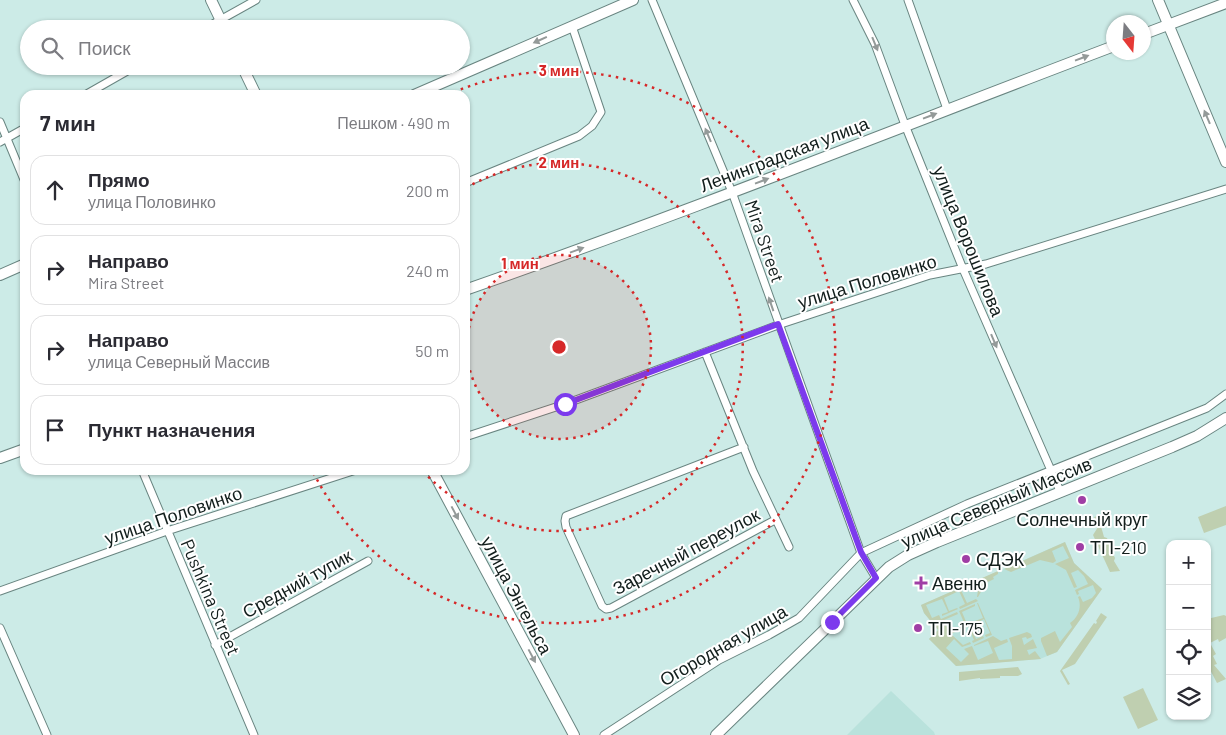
<!DOCTYPE html>
<html lang="ru">
<meta charset="utf-8">
<style>
body{margin:0;font-family:Barlow,sans-serif;background:#f2f2f3;color:#2b2b33}
.controls{position:absolute;right:15px;bottom:15px;display:grid;overflow:hidden;border-radius:10px;box-shadow:0 1px 4px #0004}
.controls button{width:45px;height:45px;display:grid;place-items:center;padding:0;border:0;border-bottom:1px solid #e1e1e2;background:#fff;color:#2b2b33;font:25px sans-serif}
.compass{position:absolute;left:1106px;top:15px;width:45px;height:45px;border-radius:50%;background:#fff;box-shadow:0 1px 4px #0004;rotate:163deg}
.stop{position:absolute;width:15px;height:15px;margin:-11px;border:4px solid #7c3aed;border-radius:50%;background:#fff}
.stop.end{background:#7c3aed;border-color:#fff;box-shadow:0 1px 5px #0008}
.list{margin:0;padding:0;list-style:none}
h2{display:flex;justify-content:space-between;align-items:center;height:65px;margin:0;padding:0 20px;font-size:21px}
h2 small{font-size:16px;font-weight:400;color:#7c7c81}
.list li{display:grid;grid-template-columns:32px 1fr auto;gap:15px;align-items:center;box-sizing:border-box;height:70px;margin:0 10px 10px;padding:0 10px;border:1px solid #e1e1e2;border-radius:15px}
.list b{display:block;font-size:19px;white-space:nowrap}
.list p{margin:0;font-size:16px;white-space:nowrap;color:#7c7c81}
.list em{font-size:16px;font-style:normal;color:#7c7c81}
.icon{flex:none;width:28px;height:28px;fill:none;stroke:currentColor;stroke-width:2;stroke-linecap:round;stroke-linejoin:round}
.map{position:relative;flex:none;width:1226px;height:735px;overflow:hidden}
.search{position:absolute;background:#fff;box-shadow:0 1px 4px #0004;left:20px;top:20px;width:450px;height:55px;display:flex;align-items:center;gap:12px;box-sizing:border-box;padding:0 18px;border-radius:28px;color:#7c7c81;font-size:19px}
.panel{position:absolute;background:#fff;box-shadow:0 1px 4px #0004;left:20px;top:90px;width:450px;height:385px;border-radius:15px}
.map>svg:first-child{display:block}
.built{fill:#b9e2dc}
.green{fill:#bfcfb0}
.lines{fill:none;stroke-linecap:round;stroke-linejoin:round}
.street-casing{stroke:#698581;stroke-width:9}
.secondary-casing{stroke:#698581;stroke-width:12}
.street{stroke:#fff;stroke-width:7}
.secondary{stroke:#fff;stroke-width:10}
.oneway{fill:#949a99}
.route{stroke:#7c3aed;stroke-width:6}
.ring{fill:none;stroke:#d62828;stroke-width:2.5;stroke-dasharray:2.5 5}
.poi-dot{fill:#a03ea5;stroke:#fff;stroke-width:2}
.labels{text-anchor:middle;dominant-baseline:central;stroke-width:4;stroke-linejoin:round;paint-order:stroke}
.street-label{font-size:18px;fill:#121e1c;stroke:#fff}
.poi-label{font-size:18px;fill:#121e1c;stroke:#fff;text-anchor:start}
.centre{fill:#d62828;stroke:#fff;stroke-width:2.5}
.ring-label{font-size:15px;text-anchor:middle;font-weight:bold;fill:#d62828;stroke:#fff;stroke-width:4;stroke-linejoin:round;paint-order:stroke}
</style>
<div class="map">
<svg width="1226" height="735" viewBox="0 0 1226 735">
<rect width="100%" height="100%" fill="#ccebe7"/>
<path class="built" d="M1065,542L1074,563L1102,589L1057,652L1040,659L956,666L929,639L938,630L924,613L921,605Z
M891,691L934,732L935,735H847Z"/>
<path class="green" d="M1226,506V525L1204,533L1198,517Z
M1097,516C1100,524 1102,529 1104,537L1107,538L1111,548V553L1113,554L1115,558L1114,561L1120,571L1110,572L1093,535L1098,527L1094,517Z
M1065,542L1074,563L1102,589L1057,652L1047,656L1041,641V638L1055,631L1060,642L1072,627L1070,623C1079,617 1082,606 1078,597L1080,596L1083,602L1092,598L1096,593L1093,585L1078,591L1079,594L1077,595L1075,590L1088,584L1084,576L1078,570L1071,573L1077,587L1074,588L1066,570L1055,564L1069,558L1063,546L1052,551L1056,561L1053,563L1040,560L1011,572L1004,569Z
M998,571V574L993,577L994,579L986,583L978,597H977L979,583L961,590L967,603L976,599L978,601L960,609L959,607L965,604L959,591L944,598L949,611L957,608L958,609L942,616V614L948,612L942,599L926,605L932,618L939,615L941,619L957,612L958,614L944,620L949,632L965,625L959,611L975,604V606L962,612L967,624L983,618L977,603H978L992,635L986,637L985,635L990,633L984,619L970,626L976,639L983,636L984,638L973,643L972,641L974,640L968,626L951,634L963,645L970,642L971,644L962,647L954,639L946,648L961,662L969,654L964,649L972,646L978,660L993,653L988,641L974,646V645L993,636L1001,641L1007,639L1008,642L994,648L999,660L1012,659V646L1009,638L1027,632L1031,634L1032,637L1027,639L1026,637L1022,638L1024,645L1033,639L1037,648L1027,650L1029,655L1035,651L1041,659L956,666L929,639L938,630L924,613L921,605Z
M1101,613L1107,617L1075,664L1062,670L1070,684L1068,685L1060,671L1094,623L1096,624L1097,622L1096,621Z
M1224,615L1226,616V638L1219,642L1218,639L1210,643L1216,654L1213,656L1217,664L1214,665L1226,679L1217,683L1207,664V619Z
M1018,667L1022,674L1018,676H1000V678L980,679V678L959,681V672Z
M1143,688L1158,720L1138,729L1123,697Z"/>
<g class="lines">
<defs>
<path id="street" d="M652,0L732,192L861,553L876,578
M853,0L875,44L905,125L963,269L1060,491
M908,0L947,109
M204,29L256,0
M85,95L136,66
M0,122L25,182
M0,142L25,128
M465,183L579,136L592,126L601,112L572,26
M705,352L753,471L789,547
M465,437L565,404L778,325L930,275L986,264L1226,189
M744,447L566,516L565,521L566,527L602,606L606,609L611,608L775,520
M142,470L254,735
M0,591L167,531L356,470
M0,628L47,735
M215,645L368,561
M604,735L719,660L769,635L799,618L861,553L967,504L1207,408L1226,394"/>
<path id="secondary" d="M211,0L225,29
M1158,0L1226,162
M1144,34L1226,3
M242,66L256,95
M414,95L633,0
M0,275L25,264
M465,290C683,214 898,128 1114,46
M0,458L25,449
M432,470L574,735
M716,735L889,567L908,555L937,542L1172,447L1197,436L1226,418"/>
</defs>
<use href="#street" class="street-casing"/>
<use href="#secondary" class="secondary-casing"/>
<use href="#street" class="street"/>
<use href="#secondary" class="secondary"/>
</g>
<defs><path id="oneway-solid" d="M-6-.8H1V-3.2L6.5 0L1 3.2V.8H-6Z" transform="scale(1.25)"/></defs>
<g class="oneway">
<use href="#oneway-solid" transform="translate(540 40) rotate(156)"/>
<use href="#oneway-solid" transform="translate(875 44) rotate(68)"/>
<use href="#oneway-solid" transform="translate(1082 58) rotate(-21)"/>
<use href="#oneway-solid" transform="translate(930 116) rotate(-21)"/>
<use href="#oneway-solid" transform="translate(1207 117) rotate(-113)"/>
<use href="#oneway-solid" transform="translate(708 135) rotate(-113)"/>
<use href="#oneway-solid" transform="translate(762 181) rotate(-21)"/>
<use href="#oneway-solid" transform="translate(577 250) rotate(-20)"/>
<use href="#oneway-solid" transform="translate(771 304) rotate(-109)"/>
<use href="#oneway-solid" transform="translate(994 341) rotate(67)"/>
<use href="#oneway-solid" transform="translate(455 513) rotate(62)"/>
<use href="#oneway-solid" transform="translate(532 656) rotate(62)"/>
</g>
<g class="lines">
<path class="route" d="M565,404L778,324L861,552L876,578L832,622"/>
</g>
<circle cx="559" cy="347" r="92" fill="#d62828" fill-opacity=".12"/>
<g class="ring">
<circle cx="559" cy="347" r="92"/>
<path d="M466 188A184 184 0 1 1 422 470"/>
<path d="M447 95A276 276 0 1 1 312 470"/>
</g>
<g class="poi-dot">
<circle cx="1082" cy="500" r="5"/>
<circle cx="1080" cy="547" r="5"/>
<circle cx="966" cy="559" r="5"/>
<path d="M918.5 575.5h5v5h5v5h-5v5h-5v-5h-5v-5h5z"/>
<circle cx="918" cy="628" r="5"/>
</g>
<g class="labels">
<g class="street-label">
<text transform="translate(784 154) rotate(-21)">Ленинградская улица</text>
<text transform="translate(765 241) rotate(71)">Mira Street</text>
<text transform="translate(969 241) rotate(68)">улица Ворошилова</text>
<text transform="translate(867 281) rotate(-17)">улица Половинко</text>
<text transform="translate(996 502) rotate(-23)">улица Северный Массив</text>
<text transform="translate(173 515) rotate(-19)">улица Половинко</text>
<text transform="translate(686 551) rotate(-28)">Заречный переулок</text>
<text transform="translate(297 583) rotate(-29)">Средний тупик</text>
<text transform="translate(517 595) rotate(62)">улица Энгельса</text>
<text transform="translate(211 597) rotate(67)">Pushkina Street</text>
<text transform="translate(723 645) rotate(-30)">Огородная улица</text>
</g>
<g class="poi-label">
<text x="1082" y="519" text-anchor="middle">Солнечный круг</text>
<text x="1090" y="547">ТП-210</text>
<text x="976" y="559">СДЭК</text>
<text x="932" y="583">Авеню</text>
<text x="928" y="628">ТП-175</text>
</g>
</g>
<circle cx="559" cy="347" r="8" class="centre"/>
<g class="ring-label">
<text x="559" y="76">3 мин</text>
<text x="559" y="168">2 мин</text>
<text x="520" y="269">1 мин</text>
</g>
</svg>
<div class="controls">
<button>+</button>
<button>−</button>
<button><svg class="icon" aria-label="locate" viewBox="0 0 24 24"><circle cx="12" cy="12" r="6"/><path d="M12 2v4M12 18v4M2 12h4M18 12h4"/></svg></button>
<button><svg class="icon" aria-label="layers" viewBox="0 0 24 24"><path d="M12 4l9 5-9 5-9-5zM3 14l9 5 9-5"/></svg></button>
</div>
<svg class="compass" viewBox="-18 -18 36 36"><path d="M0-13l5 13h-10z" fill="#e53935"/><path d="M0 13l5-13h-10z" fill="#7c7c81"/></svg>
<div class="stop" style="left:565px;top:404px"></div>
<div class="stop end" style="left:832px;top:622px"></div>
<div class="search"><svg class="icon" aria-label="search" viewBox="0 0 24 24"><circle cx="10" cy="10" r="6"/><path d="M15 15l6 6"/></svg>Поиск</div>
<section class="panel">
<h2>7 мин<small>Пешком · 490 m</small></h2>
<ul class="list">
<li><svg class="icon" aria-label="ahead" viewBox="0 0 24 24"><path d="M12 20V5M6 11l6-6 6 6"/></svg><div><b>Прямо</b><p>улица Половинко</p></div><em>200 m</em></li>
<li><svg class="icon" aria-label="right" viewBox="0 0 24 24"><path d="M7 20v-9h11M14 6l5 5-5 5"/></svg><div><b>Направо</b><p>Mira Street</p></div><em>240 m</em></li>
<li><svg class="icon" aria-label="right" viewBox="0 0 24 24"><path d="M7 20v-9h11M14 6l5 5-5 5"/></svg><div><b>Направо</b><p>улица Северный Массив</p></div><em>50 m</em></li>
<li><svg class="icon" aria-label="arrive" viewBox="0 0 24 24"><path d="M6 21V4h12l-3 4 3 4H6"/></svg><div><b>Пункт назначения</b></div></li>
</ul>
</section>
</div>
